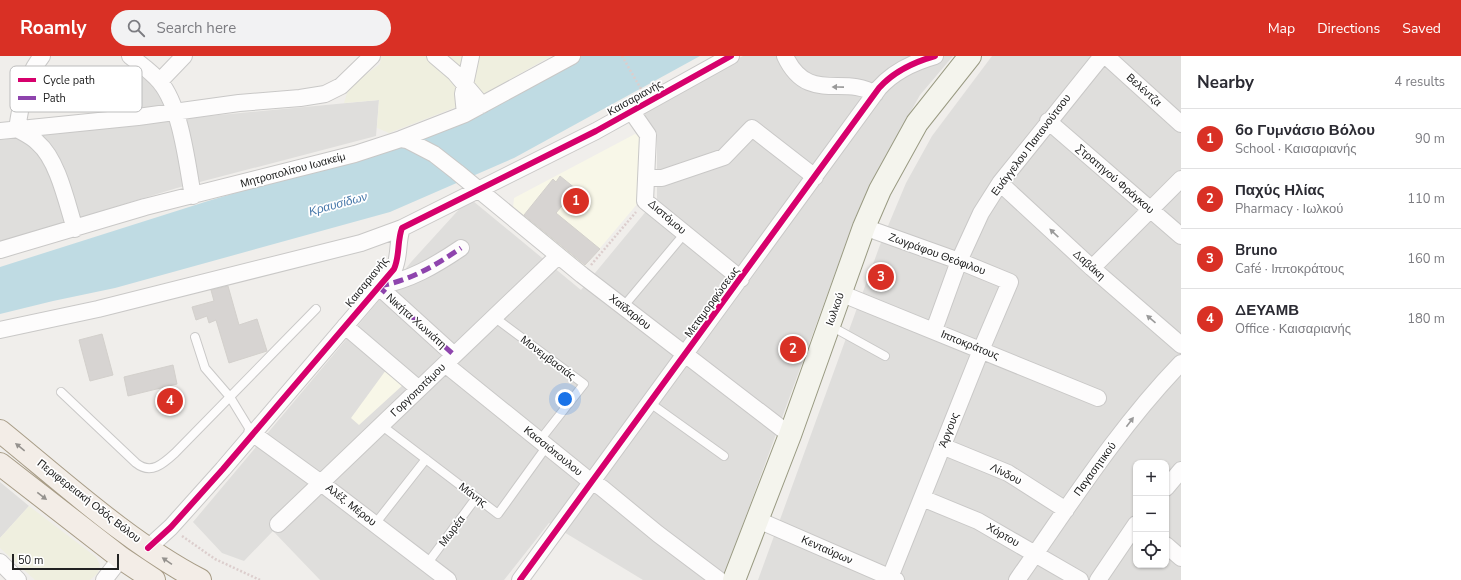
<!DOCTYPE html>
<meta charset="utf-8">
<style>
body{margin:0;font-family:"Nunito Sans",sans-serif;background:#f2f2f3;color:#2b2b33}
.controls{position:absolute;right:12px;bottom:12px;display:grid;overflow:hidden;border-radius:8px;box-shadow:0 1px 3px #0004}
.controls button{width:36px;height:36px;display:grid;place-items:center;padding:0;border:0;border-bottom:1px solid #e1e1e2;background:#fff;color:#2b2b33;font:20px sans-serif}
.scale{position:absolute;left:12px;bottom:10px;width:107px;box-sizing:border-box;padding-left:4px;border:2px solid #222;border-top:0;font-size:11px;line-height:14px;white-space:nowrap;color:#222;-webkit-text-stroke:3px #fff;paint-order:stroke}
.you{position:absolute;left:565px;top:343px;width:14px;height:14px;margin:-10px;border:3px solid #fff;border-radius:50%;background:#1a73e8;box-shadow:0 0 0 6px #1a73e833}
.badge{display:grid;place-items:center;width:26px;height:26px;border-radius:50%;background:#d93025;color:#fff;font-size:13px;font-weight:700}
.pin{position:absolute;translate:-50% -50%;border:2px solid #fff;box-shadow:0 1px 4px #0006}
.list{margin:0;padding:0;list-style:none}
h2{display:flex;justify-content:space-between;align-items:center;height:52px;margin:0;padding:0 16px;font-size:17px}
h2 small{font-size:13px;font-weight:400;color:#7c7c81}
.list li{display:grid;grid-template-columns:26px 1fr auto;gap:12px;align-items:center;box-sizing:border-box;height:60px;padding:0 16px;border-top:1px solid #e1e1e2}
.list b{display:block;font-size:15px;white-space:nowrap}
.list p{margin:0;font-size:13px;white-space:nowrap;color:#7c7c81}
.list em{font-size:13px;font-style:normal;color:#7c7c81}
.icon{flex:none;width:22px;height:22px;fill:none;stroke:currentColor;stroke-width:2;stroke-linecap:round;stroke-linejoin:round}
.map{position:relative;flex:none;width:1181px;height:524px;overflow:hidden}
header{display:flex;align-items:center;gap:24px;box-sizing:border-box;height:56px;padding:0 20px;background:#d93025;color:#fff}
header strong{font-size:19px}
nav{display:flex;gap:22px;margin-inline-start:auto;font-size:14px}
.search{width:280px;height:36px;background:#f2f2f3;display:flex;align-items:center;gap:10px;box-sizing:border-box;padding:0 14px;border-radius:22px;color:#7c7c81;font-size:15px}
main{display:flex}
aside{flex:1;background:#fff}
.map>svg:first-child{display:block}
.residential{fill:#dfdedc;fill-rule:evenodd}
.education{fill:#f8f7e8}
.farmland{fill:#efefdf}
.water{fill:#bfdbe3}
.building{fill:#d7d4d2;stroke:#d3d0cc}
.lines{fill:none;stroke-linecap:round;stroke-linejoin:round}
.lane-casing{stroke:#c9c8c7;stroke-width:10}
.street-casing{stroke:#c9c8c7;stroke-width:18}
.secondary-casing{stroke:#999a82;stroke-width:24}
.primary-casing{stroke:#a79c86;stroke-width:24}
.path{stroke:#dccecd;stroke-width:2.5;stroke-dasharray:2 2;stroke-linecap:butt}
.lane{stroke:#fdfcfc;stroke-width:8}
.street{stroke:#fdfcfc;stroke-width:16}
.secondary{stroke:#f4f4ed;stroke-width:22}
.primary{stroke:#f3ede7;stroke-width:22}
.quiet{stroke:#8e44ad;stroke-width:5;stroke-dasharray:10 5;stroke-linecap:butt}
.cycleway-casing{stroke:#fff;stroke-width:8}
.cycleway{stroke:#d6006c;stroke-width:6}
.oneway{fill:#9a9a9a}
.oneway2{fill:#95928e}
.labels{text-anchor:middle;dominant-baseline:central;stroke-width:3.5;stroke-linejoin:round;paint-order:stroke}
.street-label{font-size:11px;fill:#222;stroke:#fff}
.water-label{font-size:12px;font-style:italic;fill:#4a7aab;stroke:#fff}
.key{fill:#fff;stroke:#bdbdbd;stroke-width:1}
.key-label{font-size:11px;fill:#222}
</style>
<header>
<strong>Roamly</strong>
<div class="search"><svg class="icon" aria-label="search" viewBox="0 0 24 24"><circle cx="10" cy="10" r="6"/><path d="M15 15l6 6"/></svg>Search here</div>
<nav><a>Map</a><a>Directions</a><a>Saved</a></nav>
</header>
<main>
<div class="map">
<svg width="1181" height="524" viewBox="0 0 1181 524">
<rect width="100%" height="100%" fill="#f0eeeb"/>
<path class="residential" d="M743,0H953L920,39L881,108L856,160L725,517L712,512L706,524H643L549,467L504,524H320L273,475L244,505L222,497L193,466L412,205L463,149L473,145L581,234L657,142V77L641,55Z
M992,0H1181V524H758L880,189L906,127L932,80ZM1136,407H1166V509H1136Z
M122,22H152L164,38L167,64L379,44L376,80L177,132L0,186V84L126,68Z
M0,426L29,450L0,482Z"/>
<path class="education" d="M635,78L641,80L638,147L585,210L513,152L514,142Z
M386,314L404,328L359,369L351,362Z"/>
<path class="farmland" d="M381,0H551L495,32L459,50L389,77L377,72L379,44L344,47L349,31L380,8Z
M29,450L96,501L100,509L98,517L90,524H35L0,492V482Z"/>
<path class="water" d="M580,0H700L514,102L390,156L115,232L53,245L0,258V211L208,145L404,88Z"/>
<path class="building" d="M560,120L576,133L556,157L600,193L585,209L524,159L553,123L556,126Z
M228,230L239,269L257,263L267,295L229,307L216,264L209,267L207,260L196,264L192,251L214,245L211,234Z
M102,278L113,319L90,325L79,284Z
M173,309L177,328L128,340L124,321Z"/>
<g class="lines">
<defs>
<path id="lane" d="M623,251L685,177
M494,261L584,328L540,384
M829,269L885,300
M195,281L205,312L230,341L252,377
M61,336L136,407C151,419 163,408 175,397L316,253
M650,347L724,400
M381,369L498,458L547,390
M375,468L426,403
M427,508L476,442"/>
<path id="street" d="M42,0C25,21 21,47 17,73C24,77 33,81 38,87C58,104 67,148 75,173
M130,0C140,8 152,16 160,26C181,51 187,108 193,140
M435,0L455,17L482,49
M785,0C808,49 844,18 875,38
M1106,0L1181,68
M160,25L184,0
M632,56L648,79L645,145L741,223
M465,58L463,38L471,0
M1048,65L1181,180
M0,75L138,61L239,47L300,42L325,38L341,30L372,0
M401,83L407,84L434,98L457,116L582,219L790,379
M646,122H662L724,101L752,72L815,121
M1000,127L1092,212L1181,289
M864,171L959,205L1010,226L981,294L889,524
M0,194L145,151L355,98L401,83L465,58L572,0
M1092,212L1181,123
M378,230L454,299
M378,230C409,225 436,209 461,192
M840,237L1098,342
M345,270L419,333
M0,274L98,253L361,187L402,172
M934,274L959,205L981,157L1000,127L1102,0
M445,308L585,421L602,432L658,478L719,524
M252,377L321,427L448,524
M942,390L1008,417L1066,454
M1166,432L1181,414
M922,442L978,465L1080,524
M758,464L896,524
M278,468L558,200
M1166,489L1181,502
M148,492L171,471L223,413L394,213C400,200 397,185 402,172L596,75L731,0
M0,506L18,524
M104,524L121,502
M520,524L879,32C894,15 914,6 935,0
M1017,524C1069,450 1118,372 1181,307
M1098,524L1136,468"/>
<path id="secondary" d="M734,524L790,379L864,171L880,134L917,67L970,0"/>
<path id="primary" d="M0,375C63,426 129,487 200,524
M0,408L121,502L154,524"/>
</defs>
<use href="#lane" class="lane-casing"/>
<use href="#street" class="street-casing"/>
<use href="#secondary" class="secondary-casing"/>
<use href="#primary" class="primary-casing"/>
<path class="path" d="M622,0L641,33
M591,209L636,156
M182,480L215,503L260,524"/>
<use href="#lane" class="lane"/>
<use href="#street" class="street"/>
<use href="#secondary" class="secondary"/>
<use href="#primary" class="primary"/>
<path class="quiet" d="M378,230L454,299
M379,230C410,225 436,209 461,192"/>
<defs>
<path id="cycleway" d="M148,492L171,471L223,413L394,213C400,200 397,185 402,172L596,75L731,0
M520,524L879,32C894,15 914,6 935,0"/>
</defs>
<use href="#cycleway" class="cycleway-casing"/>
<use href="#cycleway" class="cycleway"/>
</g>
<defs><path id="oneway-solid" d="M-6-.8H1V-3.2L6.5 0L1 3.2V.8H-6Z"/></defs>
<g class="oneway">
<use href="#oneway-solid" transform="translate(838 31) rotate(-179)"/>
<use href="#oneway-solid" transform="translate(1054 177) rotate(-137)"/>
<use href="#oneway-solid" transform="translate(1151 263) rotate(-139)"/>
<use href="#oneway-solid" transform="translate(1130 366) rotate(-53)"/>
</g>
<g class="oneway2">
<use href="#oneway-solid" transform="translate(20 391) rotate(-141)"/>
<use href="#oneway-solid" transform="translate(42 440) rotate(38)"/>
<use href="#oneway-solid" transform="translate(167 505) rotate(-146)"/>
</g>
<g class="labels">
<g class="street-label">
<text transform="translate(1144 34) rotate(42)">Βελέντζα</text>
<text transform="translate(635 42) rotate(-29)">Καισαριανής</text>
<text transform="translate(1031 89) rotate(-53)">Ευάγγελου Παπανούτσου</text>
<text transform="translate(293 114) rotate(-15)">Μητροπολίτου Ιωακείμ</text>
<text transform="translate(1115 123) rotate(41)">Στρατηγού Φράγκου</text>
<text transform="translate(667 161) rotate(41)">Διστόμου</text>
<text transform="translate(937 198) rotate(20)">Ζωγράφου Θεόφιλου</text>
<text transform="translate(1089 209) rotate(42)">Δαβάκη</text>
<text transform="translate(367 226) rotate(-51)">Καισαριανής</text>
<text transform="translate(712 246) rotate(-54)">Μεταμορφώσεως</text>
<text transform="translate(835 253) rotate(-70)">Ιωλκού</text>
<text transform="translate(630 256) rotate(38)">Χαϊδαρίου</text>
<text transform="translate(416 265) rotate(42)">Νικήτα Χωνιάτη</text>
<text transform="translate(970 289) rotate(22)">Ιπποκράτους</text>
<text transform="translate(548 302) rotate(37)">Μονεμβασιάς</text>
<text transform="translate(418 334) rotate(-44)">Γοργοποτάμου</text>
<text transform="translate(949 374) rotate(-68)">Άργους</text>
<text transform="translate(553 395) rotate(39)">Κασσιόπουλου</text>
<text transform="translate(1095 413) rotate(-54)">Παγασητικού</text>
<text transform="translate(1006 418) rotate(27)">Λίνδου</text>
<text transform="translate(473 439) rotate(37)">Μάνης</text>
<text transform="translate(89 445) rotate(38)">Περιφερειακή Οδός Βόλου</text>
<text transform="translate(351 449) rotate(38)">Αλέξ. Μέρου</text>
<text transform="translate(452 475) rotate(-53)">Μωρέα</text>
<text transform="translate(1003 479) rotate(30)">Χόρτου</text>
<text transform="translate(827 494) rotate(24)">Κενταύρων</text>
</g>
<g class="water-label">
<text transform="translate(338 148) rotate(-15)">Κραυσίδων</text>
</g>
</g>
<rect x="10" y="10" width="132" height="46" rx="6" class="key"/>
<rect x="18" y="22" width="18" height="4" fill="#d6006c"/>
<rect x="18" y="40" width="18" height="4" fill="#8e44ad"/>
<g class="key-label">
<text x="43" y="28">Cycle path</text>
<text x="43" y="46">Path</text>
</g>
</svg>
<div class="controls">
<button>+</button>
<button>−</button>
<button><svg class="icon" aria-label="locate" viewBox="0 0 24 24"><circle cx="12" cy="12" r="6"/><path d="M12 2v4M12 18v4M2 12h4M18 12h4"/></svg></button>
</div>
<div class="scale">50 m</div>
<div class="you"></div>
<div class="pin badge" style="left:576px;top:145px">1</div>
<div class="pin badge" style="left:793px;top:293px">2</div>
<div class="pin badge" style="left:881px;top:221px">3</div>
<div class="pin badge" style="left:170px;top:345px">4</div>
</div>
<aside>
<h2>Nearby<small>4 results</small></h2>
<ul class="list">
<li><span class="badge">1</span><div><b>6ο Γυμνάσιο Βόλου</b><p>School · Καισαριανής</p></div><em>90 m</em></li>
<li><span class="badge">2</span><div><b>Παχύς Ηλίας</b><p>Pharmacy · Ιωλκού</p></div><em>110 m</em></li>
<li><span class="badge">3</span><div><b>Bruno</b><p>Café · Ιπποκράτους</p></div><em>160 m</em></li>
<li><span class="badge">4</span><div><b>ΔΕΥΑΜΒ</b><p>Office · Καισαριανής</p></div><em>180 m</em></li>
</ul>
</aside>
</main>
